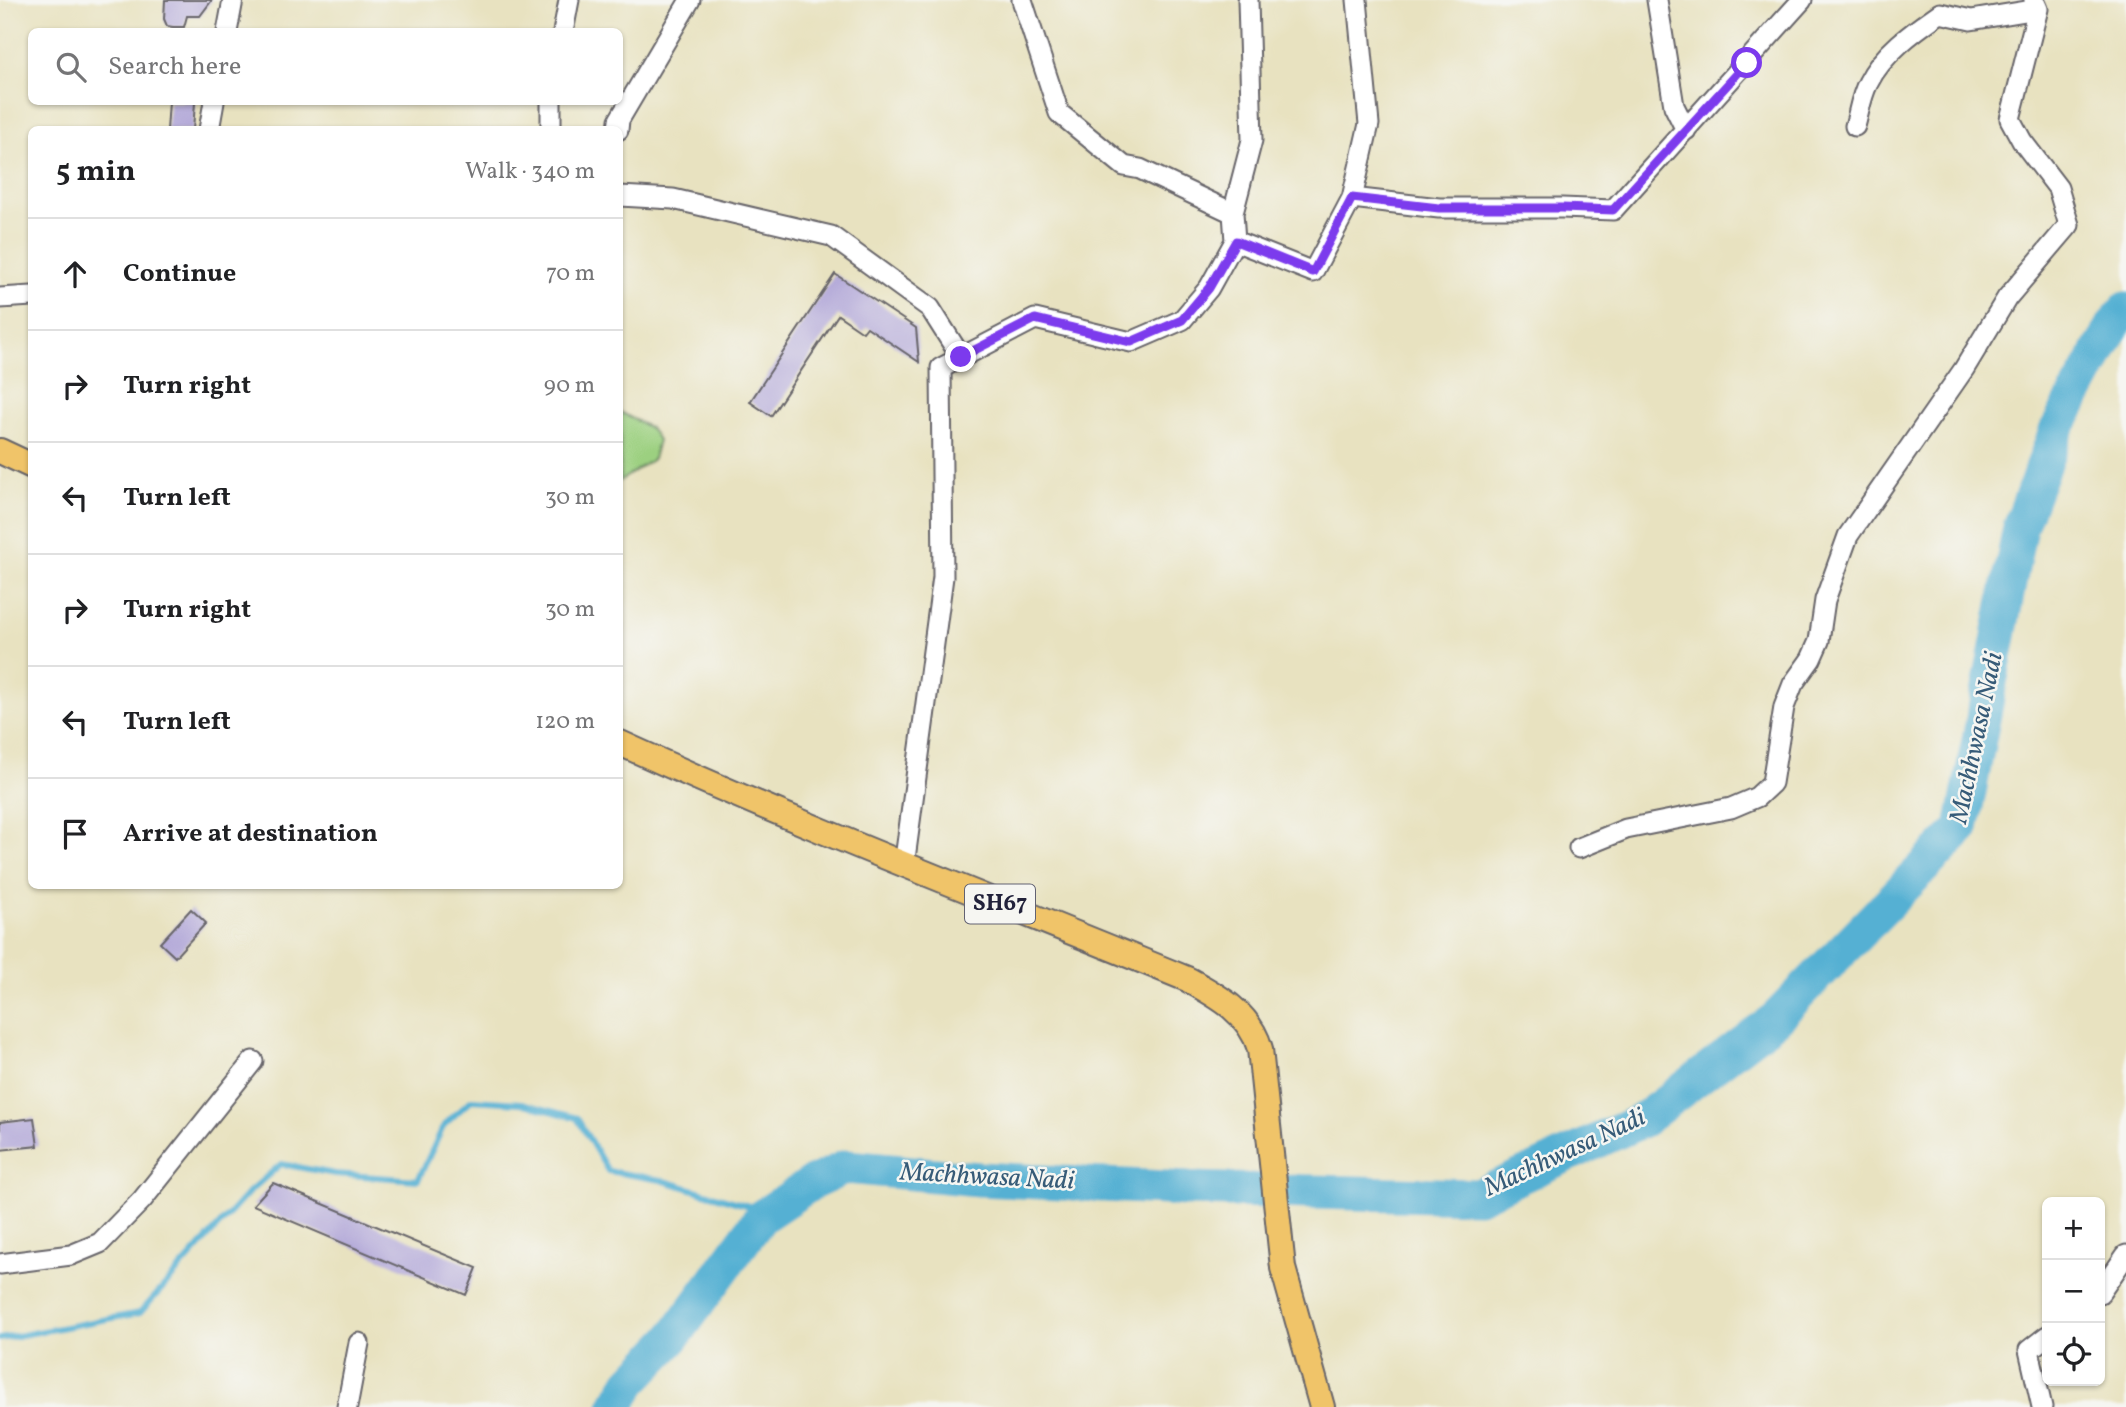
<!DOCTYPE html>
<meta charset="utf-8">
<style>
body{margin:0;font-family:Vollkorn,serif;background:#f2f2f2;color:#202124}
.controls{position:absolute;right:21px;bottom:21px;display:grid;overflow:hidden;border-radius:10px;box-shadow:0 2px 5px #0004}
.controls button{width:63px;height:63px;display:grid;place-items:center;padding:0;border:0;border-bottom:2px solid #e0e0e0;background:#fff;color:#202124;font:35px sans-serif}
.stop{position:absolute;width:21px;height:21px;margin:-16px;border:5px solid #7c3aed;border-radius:50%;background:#fff}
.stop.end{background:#7c3aed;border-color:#fff;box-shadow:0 2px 7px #0008}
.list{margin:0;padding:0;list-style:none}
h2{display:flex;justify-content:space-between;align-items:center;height:91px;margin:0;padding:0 28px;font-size:30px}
h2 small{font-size:23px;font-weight:400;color:#757577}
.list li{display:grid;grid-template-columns:46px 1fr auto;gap:21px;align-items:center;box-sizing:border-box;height:112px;padding:0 28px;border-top:2px solid #e0e0e0}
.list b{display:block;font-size:26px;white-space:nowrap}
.list em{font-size:23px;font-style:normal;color:#757577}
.icon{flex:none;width:38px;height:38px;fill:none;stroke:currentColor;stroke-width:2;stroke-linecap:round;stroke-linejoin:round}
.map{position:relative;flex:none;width:2126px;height:1407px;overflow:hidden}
.search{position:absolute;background:#fff;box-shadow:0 2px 5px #0004;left:28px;top:28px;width:595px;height:77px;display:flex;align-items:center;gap:18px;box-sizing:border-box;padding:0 24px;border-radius:10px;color:#757577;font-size:26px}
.panel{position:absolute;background:#fff;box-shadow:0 2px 5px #0004;left:28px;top:126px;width:595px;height:763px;border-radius:10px}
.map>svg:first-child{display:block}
.green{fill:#9cd080;stroke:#5f795e;stroke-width:2}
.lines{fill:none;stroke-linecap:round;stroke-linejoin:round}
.stream{stroke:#55b0d3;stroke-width:6}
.river{stroke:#55b0d3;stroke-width:35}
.building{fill:#b5abd9}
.minor-casing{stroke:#67656a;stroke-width:23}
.major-casing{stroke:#67656a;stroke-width:28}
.minor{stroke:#fff;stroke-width:19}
.major{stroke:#f0c469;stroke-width:24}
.route{stroke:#7c3aed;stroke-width:9}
.labels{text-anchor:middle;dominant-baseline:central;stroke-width:5;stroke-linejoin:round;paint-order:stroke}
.shield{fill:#f6f6f2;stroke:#626272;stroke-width:2}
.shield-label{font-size:23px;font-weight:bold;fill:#22223b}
.water-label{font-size:26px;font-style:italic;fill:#365b78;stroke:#f6f6f2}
</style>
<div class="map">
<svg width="2126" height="1407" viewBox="0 0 2126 1407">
<rect width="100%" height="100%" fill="#f6f6f2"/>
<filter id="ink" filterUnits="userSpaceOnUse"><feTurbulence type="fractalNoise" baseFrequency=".0143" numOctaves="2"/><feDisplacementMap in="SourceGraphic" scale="14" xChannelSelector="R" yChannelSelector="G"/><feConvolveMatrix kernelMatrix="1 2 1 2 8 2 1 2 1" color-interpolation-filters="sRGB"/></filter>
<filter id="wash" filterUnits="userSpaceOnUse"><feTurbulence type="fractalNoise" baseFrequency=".00686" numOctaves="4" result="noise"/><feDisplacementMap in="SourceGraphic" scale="28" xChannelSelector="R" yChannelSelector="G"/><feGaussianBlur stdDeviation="1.57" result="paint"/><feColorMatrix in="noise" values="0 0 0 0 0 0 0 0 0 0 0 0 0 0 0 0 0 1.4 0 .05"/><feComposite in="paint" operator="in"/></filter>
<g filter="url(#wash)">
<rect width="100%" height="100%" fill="#e8e2c0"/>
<path class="green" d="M620,412L650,428L658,440L653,459L620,481Z"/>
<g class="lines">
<path class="stream" d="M0,1339L140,1313L249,1192L281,1164L335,1174L418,1180L444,1125L471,1100L521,1103L577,1118L608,1171L661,1180L769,1212"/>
<path class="river" d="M616,1407L631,1382L673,1338L761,1217L812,1183L846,1167L979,1179L1188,1189L1478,1196L1643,1120L1775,1019L1962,828L2020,527L2057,429L2114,324L2126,309"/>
</g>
<g id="blocks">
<path class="building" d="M165,0H212L200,16H187L184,27H173L167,26L164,19Z
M169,102H195L193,130H167Z
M835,274L916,328L919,362L867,327L863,332L838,315L771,416L750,402Z
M191,909L206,923L175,957L160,943Z
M34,1118L38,1146L0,1150V1122Z
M273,1183L477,1268L466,1295L253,1205Z"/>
</g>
</g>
<g filter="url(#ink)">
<use href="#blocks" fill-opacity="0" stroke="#67656a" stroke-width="2"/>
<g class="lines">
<defs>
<path id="minor" d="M1022,0L1059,113L1124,166L1140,169L1233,213
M1657,0L1674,106L1686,130
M227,32L233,0
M563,32L569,0
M551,102V130
M1855,126C1859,113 1861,96 1868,83C1882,54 1914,31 1940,13L1971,20L2038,9
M209,130L214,102
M618,130L619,120L690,0
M620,196L673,199L831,236L930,308L961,357
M1352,198L1369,124L1357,0
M1235,241L1233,213L1252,140L1248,0
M0,298L32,296
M1579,848L1626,829L1731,808L1757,797L1772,783L1784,707L1793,684L1811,659L1819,641L1825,600L1848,536L1964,369L2007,298L2069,225L2058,188L2022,141L2010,119L2038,9L2034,0
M904,866L943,577L941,368L1035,319L1131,342L1182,320L1209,288L1235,241L1313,272L1352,198L1439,208H1562L1613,210L1802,0
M0,1264L71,1255L100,1243L142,1200L253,1061
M2100,1293L2126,1255
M347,1407L359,1343
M2042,1407L2029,1350L2047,1336"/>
<path id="major" d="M0,451L32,466
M620,743C806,828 997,901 1187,979C1218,996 1250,1013 1260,1049L1283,1268L1322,1407"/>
</defs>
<use href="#minor" class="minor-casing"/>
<use href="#major" class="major-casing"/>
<use href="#minor" class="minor"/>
<use href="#major" class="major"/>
</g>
</g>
<g class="lines" filter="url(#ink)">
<path class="route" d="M961,357L1035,319L1131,342L1182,320L1209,288L1236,241L1313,272L1352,198L1439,208H1562L1613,210L1747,63"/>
</g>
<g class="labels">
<rect class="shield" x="965" y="884.5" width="70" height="39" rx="5"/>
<g class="shield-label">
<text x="1000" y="904">SH67</text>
</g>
<g class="water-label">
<text transform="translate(1977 738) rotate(-78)">Machhwasa Nadi</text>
<text transform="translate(1565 1153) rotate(-25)">Machhwasa Nadi</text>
<text transform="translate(987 1177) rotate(3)">Machhwasa Nadi</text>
</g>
</g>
</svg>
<div class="controls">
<button>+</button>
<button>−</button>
<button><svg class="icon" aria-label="locate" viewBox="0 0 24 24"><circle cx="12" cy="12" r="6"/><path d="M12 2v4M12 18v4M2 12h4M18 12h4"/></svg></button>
</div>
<div class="stop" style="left:1747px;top:63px"></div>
<div class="stop end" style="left:961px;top:357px"></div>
<div class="search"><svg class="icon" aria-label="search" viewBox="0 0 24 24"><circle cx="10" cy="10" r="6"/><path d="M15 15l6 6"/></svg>Search here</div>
<section class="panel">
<h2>5 min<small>Walk · 340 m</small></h2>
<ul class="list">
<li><svg class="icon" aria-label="ahead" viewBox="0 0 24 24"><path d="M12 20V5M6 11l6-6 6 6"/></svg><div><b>Continue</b></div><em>70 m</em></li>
<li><svg class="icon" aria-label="right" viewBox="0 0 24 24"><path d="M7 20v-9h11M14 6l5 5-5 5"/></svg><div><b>Turn right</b></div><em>90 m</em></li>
<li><svg class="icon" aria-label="left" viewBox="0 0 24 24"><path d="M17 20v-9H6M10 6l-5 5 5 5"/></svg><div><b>Turn left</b></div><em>30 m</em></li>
<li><svg class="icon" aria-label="right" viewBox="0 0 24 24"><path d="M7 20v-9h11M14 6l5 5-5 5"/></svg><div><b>Turn right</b></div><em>30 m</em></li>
<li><svg class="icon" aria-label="left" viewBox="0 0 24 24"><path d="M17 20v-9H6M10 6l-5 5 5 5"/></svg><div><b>Turn left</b></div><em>120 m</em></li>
<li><svg class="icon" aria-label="arrive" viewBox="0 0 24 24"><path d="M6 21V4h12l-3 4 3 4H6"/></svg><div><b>Arrive at destination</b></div></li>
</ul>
</section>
</div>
